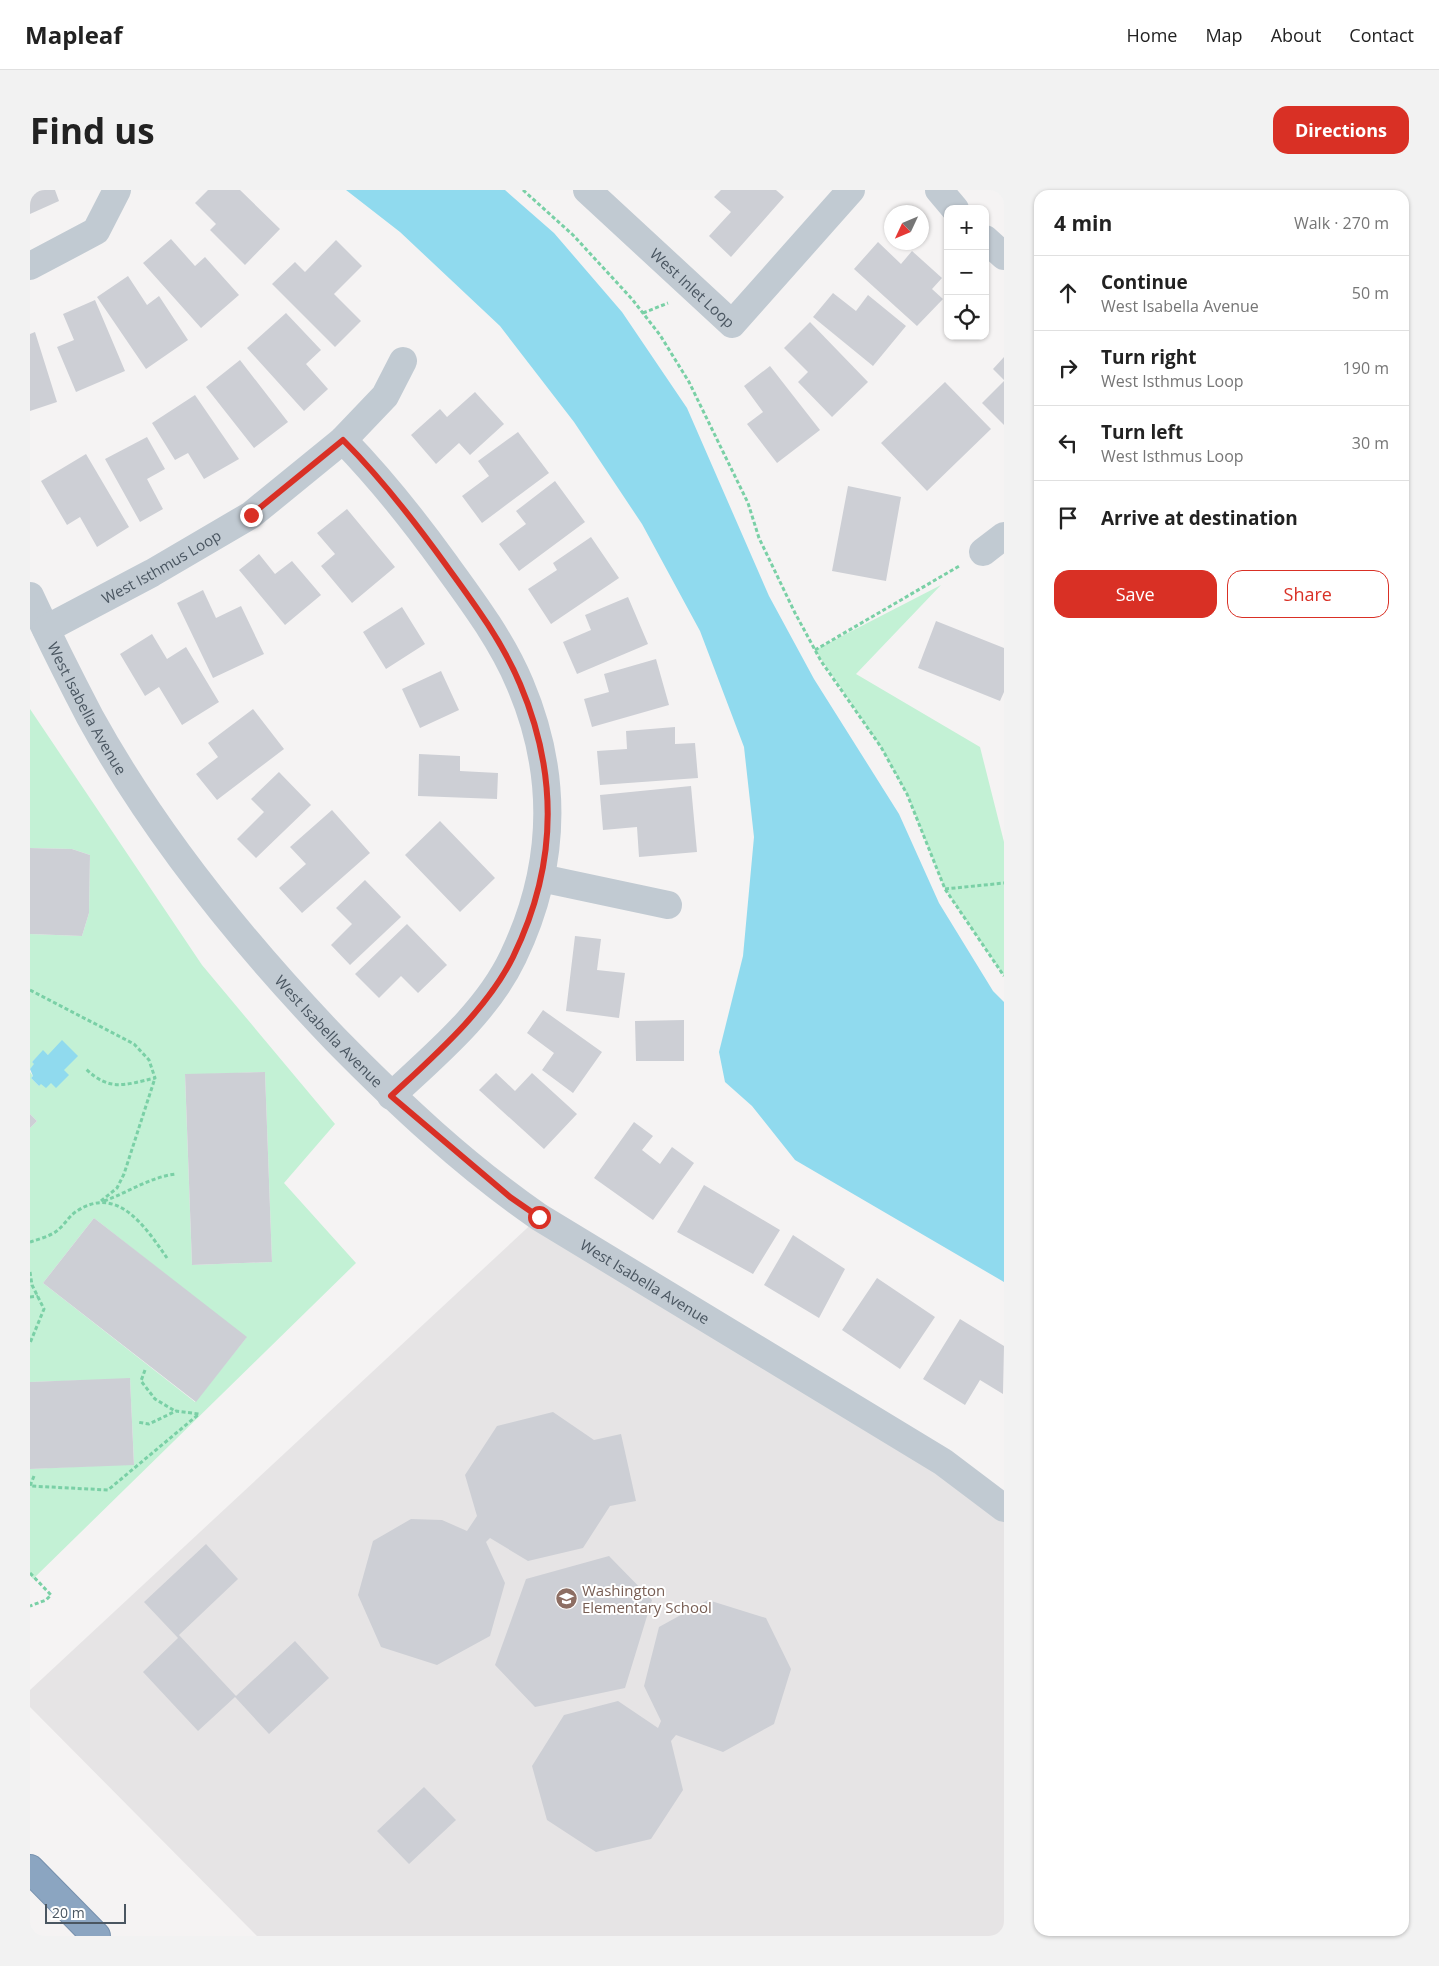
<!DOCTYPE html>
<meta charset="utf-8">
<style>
body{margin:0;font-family:"Open Sans",sans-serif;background:#f2f2f2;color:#222}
.controls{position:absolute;right:15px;top:15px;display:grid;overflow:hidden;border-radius:10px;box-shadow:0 1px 4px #0004}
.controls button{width:45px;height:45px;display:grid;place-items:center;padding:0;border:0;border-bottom:1px solid #e0e0e0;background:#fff;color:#222;font:25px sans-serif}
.compass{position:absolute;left:854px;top:15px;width:45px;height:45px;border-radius:50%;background:#fff;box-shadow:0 1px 4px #0004;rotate:226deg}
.scale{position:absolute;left:15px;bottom:12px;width:81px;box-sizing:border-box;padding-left:5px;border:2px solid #4a5661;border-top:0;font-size:14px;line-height:18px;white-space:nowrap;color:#4a5661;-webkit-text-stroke:4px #fff;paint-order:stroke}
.stop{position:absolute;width:15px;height:15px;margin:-11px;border:4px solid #d93025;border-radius:50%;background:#fff}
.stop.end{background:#d93025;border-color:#fff;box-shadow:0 1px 5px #0008}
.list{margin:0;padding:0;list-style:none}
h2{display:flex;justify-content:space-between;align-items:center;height:65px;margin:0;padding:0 20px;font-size:21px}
h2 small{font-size:16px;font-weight:400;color:#767676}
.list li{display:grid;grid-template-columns:32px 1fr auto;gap:15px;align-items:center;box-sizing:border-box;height:75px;padding:0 20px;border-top:1px solid #e0e0e0}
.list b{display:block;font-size:19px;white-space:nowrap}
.list p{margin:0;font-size:16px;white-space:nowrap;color:#767676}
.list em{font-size:16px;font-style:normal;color:#767676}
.actions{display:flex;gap:10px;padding:15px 20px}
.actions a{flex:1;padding:11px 0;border:1px solid #d93025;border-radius:15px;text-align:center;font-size:18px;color:#d93025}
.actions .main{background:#d93025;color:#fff}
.icon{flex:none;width:28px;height:28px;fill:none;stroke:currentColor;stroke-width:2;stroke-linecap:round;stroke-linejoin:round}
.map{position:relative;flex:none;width:974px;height:1746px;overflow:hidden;border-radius:15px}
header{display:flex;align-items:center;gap:30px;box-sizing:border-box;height:70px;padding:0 25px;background:#fff;border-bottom:1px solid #e0e0e0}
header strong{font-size:24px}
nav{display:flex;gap:28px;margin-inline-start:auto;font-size:18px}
.intro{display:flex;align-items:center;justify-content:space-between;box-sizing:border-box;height:120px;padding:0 30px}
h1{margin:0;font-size:35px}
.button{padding:12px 22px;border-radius:15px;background:#d93025;color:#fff;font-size:18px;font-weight:700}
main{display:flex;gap:30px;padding:0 30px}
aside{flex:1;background:#fff;border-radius:15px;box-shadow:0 1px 4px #0004}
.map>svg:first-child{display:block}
.education{fill:#e6e4e5}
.green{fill:#c3f1d5;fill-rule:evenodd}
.water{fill:#90daee}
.building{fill:#cdcfd5}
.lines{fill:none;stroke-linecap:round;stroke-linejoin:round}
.motorway-casing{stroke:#7690ad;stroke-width:30}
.path{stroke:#7ad0a6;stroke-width:3;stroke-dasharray:4 2.5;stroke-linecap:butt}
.minor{stroke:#c1cad2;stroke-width:28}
.motorway{stroke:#8ba5c1;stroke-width:28}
.route{stroke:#d93025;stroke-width:6}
.labels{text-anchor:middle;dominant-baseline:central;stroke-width:4;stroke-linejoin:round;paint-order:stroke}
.street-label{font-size:15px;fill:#4a5661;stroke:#fff}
.education-label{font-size:15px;fill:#785e54;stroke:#fff;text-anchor:start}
</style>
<header>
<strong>Mapleaf</strong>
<nav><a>Home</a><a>Map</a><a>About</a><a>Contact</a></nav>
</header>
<div class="intro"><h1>Find us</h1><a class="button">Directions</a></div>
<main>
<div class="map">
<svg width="974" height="1746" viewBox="0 0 974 1746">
<rect width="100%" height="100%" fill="#f5f3f3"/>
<path class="education" d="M509,1027L974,1318V1746H227L0,1517V1500Z"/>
<path class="green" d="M911,395L826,484L950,557L974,652V786L915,699L877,604L851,557L785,460Z
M0,519L172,775L305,934L254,993L326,1073L3,1389L0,1385V1279L104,1274L100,1189L0,1192V938L7,931L0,924V882L3,886L1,888L9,896L18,865L13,861L2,872L5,874L0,879V744L52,746L59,723L60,665L42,659L0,658ZM235,882L242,1072L162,1075L155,885ZM64,1028L216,1148L165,1212L13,1093Z"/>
<path class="water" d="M316,0H475L524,43L592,122L657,218L739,406L784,489L869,624L909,713L963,801L974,812V1092L765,970L722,916L695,892L689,862L713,766L724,647L714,557L670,441L612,334L544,232L470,136L370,42Z
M32,850L48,866L34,880L39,885L26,898L21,893L16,898L11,894L9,896L1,888L3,886L0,879L4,874L2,872L13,860L18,865Z"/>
<path class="building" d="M0,0H25L29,11L0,24Z
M178,0H210L250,39L215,75L180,40L186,34L165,13Z
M691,0H746L754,7L701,67L679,46L701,22L684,7Z
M141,49L165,76L175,67L209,105L171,138L113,73Z
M306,50L332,76L304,104L331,131L305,157L242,94L265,72L275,82Z
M848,52L871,74L882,61L912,88L902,99L913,109L887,136L824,79Z
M98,86L117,115L129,106L158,150L116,179L67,107Z
M803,103L826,121L838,105L876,136L843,176L783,127Z
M65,110L95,181L46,202L27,157L44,150L33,124Z
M256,123L291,160L276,174L298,199L274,221L217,158Z
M780,132L838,192L802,227L768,192L778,182L754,158Z
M5,142L27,212L0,221V144Z
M974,167V190L963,179Z
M210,170L258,232L224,258L176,197Z
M740,176L790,240L747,273L717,234L733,222L714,196Z
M974,191V235L952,213Z
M915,192L961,239L897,301L851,253Z
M445,202L474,234L440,265L429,253L406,274L381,245L410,219L417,227Z
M165,205L209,269L174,289L158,263L145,270L122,233Z
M488,242L519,283L452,333L432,306L459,286L448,271Z
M117,247L135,279L117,289L133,319L110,332L75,269Z
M56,264L99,337L67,357L50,327L37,335L11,291Z
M525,291L555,332L489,381L469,354L496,334L486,321Z
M818,296L871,307L856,391L802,381Z
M317,319L365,377L322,413L291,376L305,364L287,343Z
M561,347L589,388L521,434L498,399L527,380L523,373Z
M229,364L245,384L262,371L291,405L255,435L209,380Z
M173,400L186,428L211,416L234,464L183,488L147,413Z
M598,407L618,454L547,484L533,452L561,440L555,425Z
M372,417L395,454L356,479L333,442Z
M906,431L974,458V502L970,511L888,478Z
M122,444L137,469L156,457L189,512L152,535L129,497L115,506L90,464Z
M626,469L639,515L562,537L554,509L579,502L574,484Z
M411,481L429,520L390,538L372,499Z
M223,519L254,559L187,610L166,584L188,567L178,553Z
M645,537V554L665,553L668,588L570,595L567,561L597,559L596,541Z
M389,564L430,566V581L468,583L467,609L388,606Z
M249,582L281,615L226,668L207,649L234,622L221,609Z
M661,596L667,662L609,667L607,637L573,640L570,605Z
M302,620L340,663L272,723L249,698L276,674L260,657Z
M410,631L465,688L430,722L375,665Z
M0,658L42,659L60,665L59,723L52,746L0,744Z
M335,690L371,727L320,775L301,755L322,734L306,718Z
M377,734L417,775L388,803L371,786L349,808L325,784Z
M545,746L571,749L567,780L595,783L589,828L536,821Z
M513,820L572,862L543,903L512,880L524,863L497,843Z
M654,830V871H606L605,831Z
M235,882L242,1072L162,1075L155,884Z
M466,883L485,901L502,883L547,924L514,959L449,900Z
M0,924L7,931L0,938Z
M604,932L623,946L612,960L630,974L642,957L664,973L623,1030L564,988Z
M674,995L750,1040L723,1084L647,1042Z
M64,1028L217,1147L166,1212L13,1093Z
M763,1045L815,1079L789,1128L734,1095Z
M847,1088L905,1127L870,1179L812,1140Z
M930,1129L974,1156L973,1204L950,1190L935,1215L893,1189Z
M100,1188L104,1275L0,1279V1192Z
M523,1222L564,1250L591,1244L606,1311L580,1316L553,1358L498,1371L460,1348L456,1352L475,1393L460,1446L407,1475L351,1457L328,1405L343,1351L381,1329L412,1330L437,1341L447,1326L435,1285L467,1236Z
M176,1354L208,1389L149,1445L206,1506L265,1451L299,1488L239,1544L205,1507L168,1541L113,1482L148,1448L114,1412Z
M579,1366L622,1410L595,1498L505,1517L465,1475L496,1389Z
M678,1410L736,1428L761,1479L744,1534L693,1562L646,1545L641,1551L653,1600L621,1649L566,1662L517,1630L502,1576L534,1525L588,1511L628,1538L631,1531L614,1496L629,1437Z
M394,1597L426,1630L379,1674L347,1641Z"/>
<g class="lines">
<defs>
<path id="motorway" d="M0,1679L66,1746"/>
</defs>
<use href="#motorway" class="motorway-casing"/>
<path class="path" d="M493,0L543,45L602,109L630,145L659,192L718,313L729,348L765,423L791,471L851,557L877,604L915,699L974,786
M613,123L638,113
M785,460L931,375
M915,699L974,693
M0,800L104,854L119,870L125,888C95,895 79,902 55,878
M71,1011L87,998L94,984L125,888
M74,1011C99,1002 120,987 146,984
M0,1052C9,1049 21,1046 28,1040C35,1034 40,1025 47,1021C88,994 116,1038 137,1068
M0,1082L2,1095L14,1119L0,1153
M0,1107L8,1106
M115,1180L111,1191L125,1209L145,1221
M4,1286L0,1296L78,1300L169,1224L146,1221L119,1234L107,1232
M0,1383L21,1405L16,1410L0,1416"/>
<g class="minor">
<path id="s1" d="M557,0L702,134L821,0"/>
<path d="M909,0L925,19"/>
<path d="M955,49L974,66"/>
<path d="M0,76L66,41L87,0"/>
<path d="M313,250C351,289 385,332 416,375C443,412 472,451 490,494C529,586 526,677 483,767C457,822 405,865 361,906"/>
<path d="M953,362L974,346"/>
<path id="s2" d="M0,406C19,447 39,487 60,527C125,645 213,753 306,850C369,914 435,976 509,1027L913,1272L974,1318"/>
<path id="s3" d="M16,439L122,383L221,325L313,250L355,206L373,171"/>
<path d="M511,688L638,715"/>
</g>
<use href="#motorway" class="motorway"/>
</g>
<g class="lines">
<path class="route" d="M221,325L313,250C351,288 385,332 416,375C443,412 472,451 490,494C529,586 527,677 483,767C457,820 404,866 361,906L480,1007L509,1027"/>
</g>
<defs>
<symbol id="school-disc" viewBox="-11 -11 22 22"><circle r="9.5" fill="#8d6e63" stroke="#fff"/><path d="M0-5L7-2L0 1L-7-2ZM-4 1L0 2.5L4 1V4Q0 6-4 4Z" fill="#fff"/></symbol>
</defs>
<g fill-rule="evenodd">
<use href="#school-disc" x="524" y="1396" width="25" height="25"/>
</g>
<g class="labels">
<g class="street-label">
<text stroke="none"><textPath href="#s1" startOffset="144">West Inlet Loop</textPath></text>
<text stroke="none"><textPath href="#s3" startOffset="131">West Isthmus Loop</textPath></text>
<text stroke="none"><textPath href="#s2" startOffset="126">West Isabella Avenue</textPath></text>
<text stroke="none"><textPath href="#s2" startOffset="531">West Isabella Avenue</textPath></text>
<text stroke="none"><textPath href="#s2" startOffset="936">West Isabella Avenue</textPath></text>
</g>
<g class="education-label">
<text x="552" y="1400">Washington<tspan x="552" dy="17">Elementary School</tspan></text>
</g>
</g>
</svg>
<div class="controls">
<button>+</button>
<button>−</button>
<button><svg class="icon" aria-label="locate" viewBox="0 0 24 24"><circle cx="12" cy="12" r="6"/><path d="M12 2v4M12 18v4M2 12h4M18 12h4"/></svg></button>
</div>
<svg class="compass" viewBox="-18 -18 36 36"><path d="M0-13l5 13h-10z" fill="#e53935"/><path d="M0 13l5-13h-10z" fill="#767676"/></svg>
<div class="scale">20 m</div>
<div class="stop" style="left:509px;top:1027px"></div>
<div class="stop end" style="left:221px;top:325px"></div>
</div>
<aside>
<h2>4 min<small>Walk · 270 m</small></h2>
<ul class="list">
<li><svg class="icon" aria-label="ahead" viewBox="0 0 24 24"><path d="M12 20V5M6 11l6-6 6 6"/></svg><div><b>Continue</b><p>West Isabella Avenue</p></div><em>50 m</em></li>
<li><svg class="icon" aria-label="right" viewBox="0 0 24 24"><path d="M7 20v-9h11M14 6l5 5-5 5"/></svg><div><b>Turn right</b><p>West Isthmus Loop</p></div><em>190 m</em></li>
<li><svg class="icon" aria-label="left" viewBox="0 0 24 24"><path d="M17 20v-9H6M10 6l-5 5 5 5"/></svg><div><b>Turn left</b><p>West Isthmus Loop</p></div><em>30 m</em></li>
<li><svg class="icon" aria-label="arrive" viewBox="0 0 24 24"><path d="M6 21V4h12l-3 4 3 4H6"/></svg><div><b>Arrive at destination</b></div></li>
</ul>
<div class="actions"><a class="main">Save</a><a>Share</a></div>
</aside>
</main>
